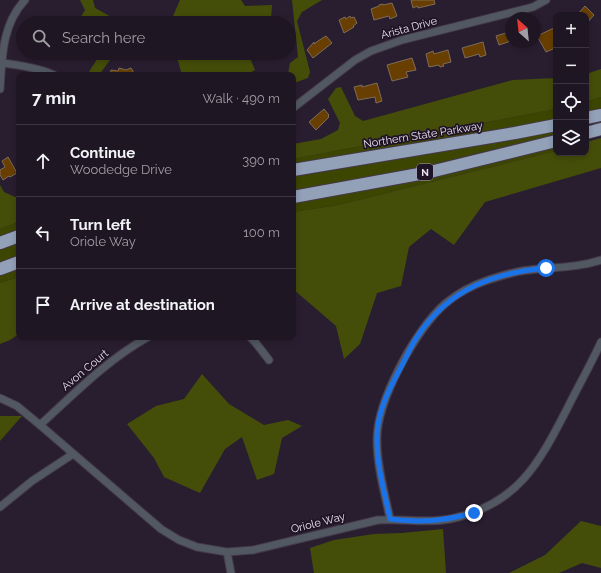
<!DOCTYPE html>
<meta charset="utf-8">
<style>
body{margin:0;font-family:Raleway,sans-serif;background:#271f2c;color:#f1f3f6}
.controls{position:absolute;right:12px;top:12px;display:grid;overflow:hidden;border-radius:8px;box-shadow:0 2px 6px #0003}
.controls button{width:36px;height:36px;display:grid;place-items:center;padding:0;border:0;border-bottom:1px solid #3c3541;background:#1f1624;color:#f1f3f6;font:20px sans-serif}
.compass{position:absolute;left:505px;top:12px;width:36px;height:36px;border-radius:50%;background:#1f1624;box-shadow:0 2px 6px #0003;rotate:333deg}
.stop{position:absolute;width:12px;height:12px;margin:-9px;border:3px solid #1a73e8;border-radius:50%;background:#fff}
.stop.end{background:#1a73e8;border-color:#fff;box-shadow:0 1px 4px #0008}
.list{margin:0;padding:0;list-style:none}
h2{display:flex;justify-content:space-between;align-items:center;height:52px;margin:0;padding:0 16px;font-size:17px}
h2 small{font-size:13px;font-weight:400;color:#a19fa6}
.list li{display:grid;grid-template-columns:26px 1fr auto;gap:12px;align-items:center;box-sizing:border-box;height:72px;padding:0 16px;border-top:1px solid #3c3541}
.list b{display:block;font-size:15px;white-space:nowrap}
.list p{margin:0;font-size:13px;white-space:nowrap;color:#a19fa6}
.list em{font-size:13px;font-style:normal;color:#a19fa6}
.icon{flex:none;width:22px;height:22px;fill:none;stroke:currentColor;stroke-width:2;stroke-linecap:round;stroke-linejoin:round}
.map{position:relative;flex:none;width:601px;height:573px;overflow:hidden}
.search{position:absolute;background:#1f1624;box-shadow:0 2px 6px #0003;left:16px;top:16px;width:280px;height:44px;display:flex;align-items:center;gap:10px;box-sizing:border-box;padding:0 14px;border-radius:22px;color:#a19fa6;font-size:15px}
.panel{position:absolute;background:#1f1624;box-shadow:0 2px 6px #0003;left:16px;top:72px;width:280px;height:268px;border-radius:8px}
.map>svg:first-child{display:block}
.green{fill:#3d4600}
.forest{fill:#454e09}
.building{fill:#683f01;stroke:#7e6c59}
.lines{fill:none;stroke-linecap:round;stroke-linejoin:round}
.street-casing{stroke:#44394a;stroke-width:9}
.highway-casing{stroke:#44394a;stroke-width:14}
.street{stroke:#525861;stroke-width:7}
.highway{stroke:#93a1b8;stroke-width:12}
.route{stroke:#1a73e8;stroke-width:5}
.labels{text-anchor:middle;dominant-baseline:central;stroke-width:3.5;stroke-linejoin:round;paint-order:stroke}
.shield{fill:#1f1426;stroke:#aca3b1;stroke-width:1}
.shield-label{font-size:10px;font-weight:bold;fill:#e8e0ed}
.street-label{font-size:11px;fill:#e8e0ed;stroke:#1f1426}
</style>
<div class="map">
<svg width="601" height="573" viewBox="0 0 601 573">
<rect width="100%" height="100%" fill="#291e30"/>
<path class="green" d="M601,97V108L586,112V102Z
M556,109V120L293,166V159Z
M554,129L556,135L490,154L385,175L293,191V177L486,144Z
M556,145V151L549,153L338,205L293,212V202L399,184Z
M19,222V231L0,238V229Z
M19,242V257L0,264V249Z
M19,267V277L0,283V274Z"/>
<path class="forest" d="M80,0H93L95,8L117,20L138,18L145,23H99L96,21L90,23H77L85,10Z
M180,0H241L245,6L272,5L271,19L256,23H170Z
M292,0H322L302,12L297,21L310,72L308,78L294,83L293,75L288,74L290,63L298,57Z
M101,53H115L99,75H87Z
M170,53H248L255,70L246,75H224L215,72L214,75H182L178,61Z
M601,69V97L586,102V74Z
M556,78V109L293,159V144L321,139L338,130L340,123L328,99L336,88L341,87L355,116L363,121L513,80Z
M601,138V168L485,202L454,245L431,229L409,247L401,286L377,293L360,344L344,359L336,326L293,289V212L338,205L556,151V153H586V142Z
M0,185L4,192L15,197L19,196V222L0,229Z
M19,277V334L10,340L0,344V283Z
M202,374L229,404L264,425L288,420L302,426L282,438L274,474L257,480L242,437L225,449L200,493L164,477L154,458L127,424L156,406L184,399Z
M0,416H22L0,441Z
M581,521L601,526V568L582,563L559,573H509L545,555Z
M443,529L446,573H314L310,548L334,540L374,534L402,533Z"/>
<path class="building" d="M411,0H434L435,4L418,8L417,6L413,8Z
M392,3L397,16L390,19L389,16L374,20L371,9L379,6V5L383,4V5Z
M585,6L594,15L586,24V15H577Z
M350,16L351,18L354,17L357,23L353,26L354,27L344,33L339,20L345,17L346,19Z
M556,27V38L554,39L556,43V55L553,49L546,52L537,36Z
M509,32V34L511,33V41L499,45L496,36Z
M326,36L332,43L313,58L307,50L314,42V44L318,41Z
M483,42L486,55L480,57L479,54L465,58L462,48Z
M448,50L451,62L443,64L444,66L440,67L439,65L429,67L426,54L433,51L434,54Z
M412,58L416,70L406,72L408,77L392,81L387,65Z
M119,68L126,70L131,68L133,71V75H110L111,70L118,71Z
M377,83L382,101L376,103L375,97L358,100L354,87L362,85V87Z
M324,109L329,115L328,116L329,117L316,130L309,122Z
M8,157L17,173L10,177L9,176L3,180L0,175V170L5,167L2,161Z"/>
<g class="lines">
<defs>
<path id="street" d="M2,63C20,65 38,68 54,75
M0,89C2,58 2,24 25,0
M293,108L355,60L371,51L402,40L533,7L546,0
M250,337L255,342L269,360
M0,398L17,406L40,425L161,529L179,540L197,547L227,552L253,550L378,520C402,518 425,524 450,519C518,505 539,463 568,407C579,385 591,364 601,342
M40,425C75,393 107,360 148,337
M0,507L32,481L73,454
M390,519C385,494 377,467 377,441C376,402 416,328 446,303C458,293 473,285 488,280C501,276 515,271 529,270C554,267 577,268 601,260
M227,552L231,573"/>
<path id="highway" d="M586,118L601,115
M586,133L601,129
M293,170L515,133L556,125
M293,197L430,172L556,141
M0,243L19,236
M0,269L19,262"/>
</defs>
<use href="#street" class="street-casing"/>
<use href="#highway" class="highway-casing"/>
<use href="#street" class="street"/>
<use href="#highway" class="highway"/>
</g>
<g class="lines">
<path class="route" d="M474,513C442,521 423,523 390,519C385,494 377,467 377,441C376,415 388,391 400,369C406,358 411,345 419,334C450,289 493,273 546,268"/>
</g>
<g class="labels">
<rect class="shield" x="417" y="164" width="16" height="16" rx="3"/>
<g class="shield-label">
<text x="425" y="172">N</text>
</g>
<g class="street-label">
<text transform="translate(409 28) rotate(-15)">Arista Drive</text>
<text transform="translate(423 135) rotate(-9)">Northern State Parkway</text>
<text transform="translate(85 370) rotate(-40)">Avon Court</text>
<text transform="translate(318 523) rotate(-14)">Oriole Way</text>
</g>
</g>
</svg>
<div class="controls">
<button>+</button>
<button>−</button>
<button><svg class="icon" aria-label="locate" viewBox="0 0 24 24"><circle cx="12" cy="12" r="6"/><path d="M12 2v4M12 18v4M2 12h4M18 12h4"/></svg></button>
<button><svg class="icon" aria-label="layers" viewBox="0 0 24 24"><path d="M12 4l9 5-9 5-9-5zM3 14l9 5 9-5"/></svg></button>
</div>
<svg class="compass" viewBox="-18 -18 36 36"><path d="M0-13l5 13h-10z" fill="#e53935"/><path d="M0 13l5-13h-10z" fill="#a19fa6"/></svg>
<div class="stop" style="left:546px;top:268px"></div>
<div class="stop end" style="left:474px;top:513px"></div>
<div class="search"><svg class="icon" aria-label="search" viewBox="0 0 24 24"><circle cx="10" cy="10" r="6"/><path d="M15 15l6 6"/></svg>Search here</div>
<section class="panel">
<h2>7 min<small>Walk · 490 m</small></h2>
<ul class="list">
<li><svg class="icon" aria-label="ahead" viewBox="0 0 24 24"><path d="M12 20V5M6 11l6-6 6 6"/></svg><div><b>Continue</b><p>Woodedge Drive</p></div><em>390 m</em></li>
<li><svg class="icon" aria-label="left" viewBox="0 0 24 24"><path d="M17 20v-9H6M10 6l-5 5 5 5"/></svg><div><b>Turn left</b><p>Oriole Way</p></div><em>100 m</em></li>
<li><svg class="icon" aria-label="arrive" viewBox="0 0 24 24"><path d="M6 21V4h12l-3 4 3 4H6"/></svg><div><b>Arrive at destination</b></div></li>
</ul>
</section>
</div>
